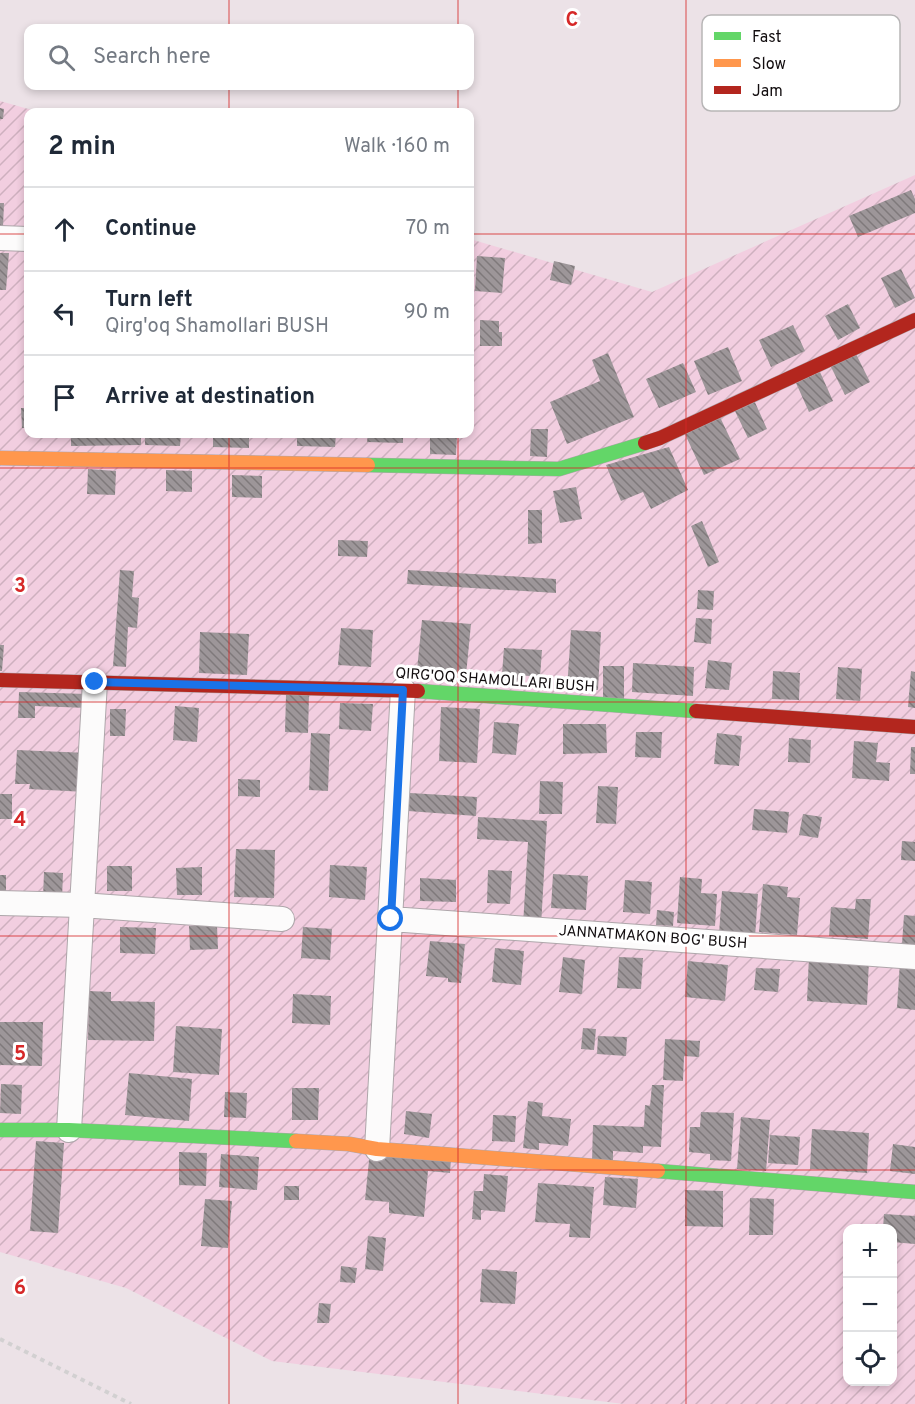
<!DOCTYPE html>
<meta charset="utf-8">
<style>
body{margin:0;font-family:Overpass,sans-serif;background:#f2f2f3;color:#1f2937}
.controls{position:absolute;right:18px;bottom:18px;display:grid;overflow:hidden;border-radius:12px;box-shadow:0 3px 9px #0003}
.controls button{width:54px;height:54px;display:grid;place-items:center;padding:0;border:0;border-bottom:2px solid #e0e1e3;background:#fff;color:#1f2937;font:30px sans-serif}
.stop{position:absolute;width:18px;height:18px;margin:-14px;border:4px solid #1a73e8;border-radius:50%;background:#fff}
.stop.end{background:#1a73e8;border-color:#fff;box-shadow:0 2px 6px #0008}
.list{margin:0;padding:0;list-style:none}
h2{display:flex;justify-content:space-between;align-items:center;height:78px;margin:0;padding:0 24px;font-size:26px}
h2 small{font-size:20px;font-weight:400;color:#747a83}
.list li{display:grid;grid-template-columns:39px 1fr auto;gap:18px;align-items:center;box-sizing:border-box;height:84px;padding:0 24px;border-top:2px solid #e0e1e3}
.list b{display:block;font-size:22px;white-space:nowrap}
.list p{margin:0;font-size:20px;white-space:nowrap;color:#747a83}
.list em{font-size:20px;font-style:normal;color:#747a83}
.icon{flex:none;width:33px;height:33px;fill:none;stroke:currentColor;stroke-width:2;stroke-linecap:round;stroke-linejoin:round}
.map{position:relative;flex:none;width:915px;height:1404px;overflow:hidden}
.search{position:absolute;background:#fff;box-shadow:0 3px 9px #0003;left:24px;top:24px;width:450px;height:66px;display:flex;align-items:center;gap:15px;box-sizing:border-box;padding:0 21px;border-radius:12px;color:#747a83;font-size:22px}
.panel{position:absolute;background:#fff;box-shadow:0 3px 9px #0003;left:24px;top:108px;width:450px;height:330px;border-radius:12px}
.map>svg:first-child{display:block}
.garden{fill:url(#garden-furrows);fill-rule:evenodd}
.building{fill:url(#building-back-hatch)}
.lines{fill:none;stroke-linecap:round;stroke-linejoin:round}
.street-casing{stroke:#aea6aa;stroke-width:26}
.fast-casing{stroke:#aea6aa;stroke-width:15}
.slow-casing{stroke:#aea6aa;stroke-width:15}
.jam-casing{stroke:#aea6aa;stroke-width:15}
.path{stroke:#d2d0d1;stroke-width:4;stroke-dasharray:4.5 4.5;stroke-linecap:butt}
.street{stroke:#fcfbfb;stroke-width:24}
.fast{stroke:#63d668;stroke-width:14}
.slow{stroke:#ff974d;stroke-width:14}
.jam{stroke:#b3261e;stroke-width:14}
.route{stroke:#1a73e8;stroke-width:8}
.grid{fill:none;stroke:#d62828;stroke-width:1.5;stroke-opacity:0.55}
.labels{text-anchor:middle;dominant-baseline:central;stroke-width:6;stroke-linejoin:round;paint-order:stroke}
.street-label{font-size:15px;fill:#120d0f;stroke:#fff}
.key{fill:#fff;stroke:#b8b6b7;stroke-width:1.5}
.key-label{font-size:16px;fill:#120d0f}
.grid-label{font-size:20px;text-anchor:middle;font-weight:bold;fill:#d62828;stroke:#fff;stroke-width:6;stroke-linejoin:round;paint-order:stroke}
</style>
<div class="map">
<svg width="915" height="1404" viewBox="0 0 915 1404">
<defs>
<pattern id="garden-furrows" width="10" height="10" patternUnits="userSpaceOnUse" patternTransform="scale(1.5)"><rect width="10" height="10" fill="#f2cee0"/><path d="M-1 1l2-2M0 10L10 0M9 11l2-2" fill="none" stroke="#ceb0bf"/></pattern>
<pattern id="building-back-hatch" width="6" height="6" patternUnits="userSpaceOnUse" patternTransform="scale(1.5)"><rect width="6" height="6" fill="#9d9699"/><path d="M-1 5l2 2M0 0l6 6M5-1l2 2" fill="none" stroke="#7f797b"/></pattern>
</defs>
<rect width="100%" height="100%" fill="#ece2e7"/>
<path class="garden" d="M0,101L39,112H28V434H470V239L652,292L915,175V1404H624L272,1361L126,1288L0,1252ZM848,1228H892V1382H848Z"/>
<path class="building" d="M0,108L4,109L3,119H0Z
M911,190L915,199V213L858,237L849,216Z
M0,203H4L3,227H0Z
M0,253H9L6,290H0Z
M477,256L505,258L502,293L475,291Z
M554,261L575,266L571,285L550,280Z
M901,269L915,298L895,308L881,278Z
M848,304L860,328L838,340L825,316Z
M480,320L499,321V332H502V346H480Z
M793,325L805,351L771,367L759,340Z
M728,347L742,381L708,395L694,361Z
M854,350L870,382L845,395L829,363Z
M608,353L634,417L567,444L550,402L600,381L592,360Z
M683,363L696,392L659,408L646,379Z
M820,372L833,401L809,412L796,383Z
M753,398L767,429L748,438L733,407Z
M21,408H28V428H22Z
M719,415L740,459L704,475L684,432Z
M531,429H548L547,457L530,456Z
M71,434H141V445L71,446Z
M145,434H181L180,446L145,445Z
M213,434H249V448L213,447Z
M297,434H336L335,447L297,446Z
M368,434H403V443L367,442Z
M430,434H457L456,455L430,454Z
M669,447L688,490L651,509L643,492L621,501L606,465Z
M88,469L116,471L115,495L87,494Z
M166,470L192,471V492L166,491Z
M232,475L262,476V498L232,497Z
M576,487L582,519L560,523L553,491Z
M528,510H542V543L528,544Z
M702,521L719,562L708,567L691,526Z
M338,540L368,541L367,557L338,556Z
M120,570L134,571L132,597L139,598L137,628L128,627L126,667L113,666Z
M408,570L556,579V593L407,584Z
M698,590L714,591L713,610L697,609Z
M696,618L712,619L711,644L694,642Z
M422,620L471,624L466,675L417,670Z
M341,628L373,630L371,667L338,665Z
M571,630L601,632L598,690L567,689Z
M200,632L249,634L247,675L199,673Z
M0,645H4L2,671H0Z
M504,648L542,650L540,677L518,675L517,688L501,687Z
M708,660L732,663L729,690L705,688Z
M633,663L694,667L693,696L632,692Z
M603,666H624V699L603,698Z
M838,667L862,669L860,701L836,699Z
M773,671L800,673L799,700L772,699Z
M911,671L915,672V708L908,707Z
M19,692L88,694V708L35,706V718H18Z
M286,695H309L308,733L285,732Z
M340,703L373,704L371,731L339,729Z
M175,706L199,708L197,742L173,740Z
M441,707L480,709L477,763L439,761Z
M110,709H126L125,736H110Z
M494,722L519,724L516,755L492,753Z
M563,724H606L607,753L563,754Z
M636,732H662L661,758L635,757Z
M311,733L330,734L328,791L309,790Z
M717,733L742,736L739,766L714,764Z
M789,738L811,740L810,763L788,762Z
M854,741L878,743L876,762L890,763L889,781L852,778Z
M911,747H915V774H910Z
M17,750L88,753L86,792L29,789L30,784H15Z
M238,779L260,780V797L238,796Z
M540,781L563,782L562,814H539Z
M598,786L618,787L616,824L596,823Z
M410,793L477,797L476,816L408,811Z
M0,794H12V819H0Z
M754,809L789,812L787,833L752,830Z
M803,814L822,817L818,838L799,835Z
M478,817L547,821L541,926L523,925L528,842L477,839Z
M902,841L915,842V861L901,860Z
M236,849L275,850L274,898L234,897Z
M330,865L367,867L365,900L329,897Z
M107,866H132V891H107Z
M202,867V895H177L176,868Z
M488,870L512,871L510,904L487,903Z
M44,872L63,873L62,899L43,898Z
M553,874L588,876L586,910L551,908Z
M0,875H6V899H0Z
M680,877L702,879L701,893L717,894L715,926L677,923Z
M420,878L456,880V902L420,901Z
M625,880L652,882L650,914L623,912Z
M763,884L788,887L787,897L800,898L797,935L759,932Z
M722,891L758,894L755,937L719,934Z
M856,899H871L868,939L829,936L831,907L855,909Z
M657,910L674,912L673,926L656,925Z
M904,915L915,916V945L902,944Z
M189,926H217L218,949L190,950Z
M120,927L156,928L155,954L120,953Z
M303,927L332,929L330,960L301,958Z
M430,941L465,944L461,983L448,982V978L426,976Z
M495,948L524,951L521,985L492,982Z
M809,955L869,959L867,1005L807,1001Z
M563,957L585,960L582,994L559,992Z
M619,957L643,958L641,989L617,988Z
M688,961L728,965L725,1001L685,997Z
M900,961L915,963V1010L897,1008Z
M756,968L780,969L778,992L754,990Z
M89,991L111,992V1001L155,1002L154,1041L88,1040Z
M293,994L331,996L330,1025L292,1023Z
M0,1022H43L42,1066L0,1065Z
M176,1026L222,1029L219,1075L173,1072Z
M583,1028L596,1029L594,1050L581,1049Z
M598,1036L627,1037L626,1056L597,1054Z
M665,1039L700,1041L699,1057L684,1056L683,1081L663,1080Z
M129,1073L192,1079L189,1121L125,1115Z
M1,1084L22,1085L21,1114L0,1113Z
M652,1085H664L661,1147L643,1146V1153L613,1151V1163L592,1161L593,1125L644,1127L645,1105L650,1106Z
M292,1088H319L318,1120H292Z
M225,1092L247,1093L246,1118L224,1117Z
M528,1101L543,1103L542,1116L571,1119L568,1146L539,1143V1150L523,1148Z
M406,1111L432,1114L429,1138L404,1134Z
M701,1112L734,1113L731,1161L710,1160V1154L689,1152L690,1127H700Z
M493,1115L516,1116L515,1142L492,1141Z
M741,1117L770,1120L766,1171L737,1169Z
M812,1129L869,1133L867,1173L810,1169Z
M770,1135L800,1137L798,1165L768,1163Z
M36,1141L64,1143L58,1233L30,1231Z
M893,1144L915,1147V1174L890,1171Z
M370,1151L451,1159L450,1173L428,1171L424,1217L389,1213V1202L365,1200Z
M179,1152L207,1153L206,1186L179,1185Z
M221,1154L259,1157L257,1190L219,1187Z
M484,1174L508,1176L505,1212L481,1210V1220L472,1219L474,1191H483Z
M605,1177L638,1179L636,1208L603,1205Z
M538,1183L594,1187L590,1238L569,1237L570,1224L535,1222Z
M284,1186H299V1200H284Z
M685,1190L723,1191V1227L685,1226Z
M750,1198L774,1199L773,1235H749Z
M205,1199L232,1201L228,1248L201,1246Z
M884,1214L915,1216V1244L892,1242V1228H883Z
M368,1236L386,1238L383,1271L365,1269Z
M341,1266L357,1268L355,1283L340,1282Z
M482,1269L517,1272L515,1304L480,1302Z
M319,1303L331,1304L329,1323H317Z"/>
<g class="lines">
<defs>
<path id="street" d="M0,238L28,239
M0,903L81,905L282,919
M391,919L915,957
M69,1130L95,682
M377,1149L403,690"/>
<path id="fast" d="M368,465L559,469L645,443
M418,691L696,711
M0,1130H69L296,1141
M658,1171L915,1192"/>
<path id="slow" d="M0,458L368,465
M296,1141L349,1144L377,1149L658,1171"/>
<path id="jam" d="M645,443L660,438L915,320
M0,680L418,691
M696,711L915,727"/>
</defs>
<use href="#street" class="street-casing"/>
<use href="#fast" class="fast-casing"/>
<use href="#slow" class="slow-casing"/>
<use href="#jam" class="jam-casing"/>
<path class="path" d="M0,1339L131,1404"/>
<use href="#street" class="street"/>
<use href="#fast" class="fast"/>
<use href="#slow" class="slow"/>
<use href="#jam" class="jam"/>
</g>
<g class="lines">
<path class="route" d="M95,682L403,690L391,919"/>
</g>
<path class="grid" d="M229,0V28M458,0V28M686,0V1404M229,86V112M458,86V112M0,234H28M470,234H915M229,434V1404M458,434V1404M0,468H915M0,702H915M0,936H915M0,1170H915"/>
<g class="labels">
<g class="street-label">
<text transform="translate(495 681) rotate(4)">QIRG'OQ SHAMOLLARI BUSH</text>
<text transform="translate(653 938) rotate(4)">JANNATMAKON BOG' BUSH</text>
</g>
</g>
<rect x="702" y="15" width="198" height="96" rx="9" class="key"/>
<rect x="714" y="32" width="27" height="8" fill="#63d668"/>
<rect x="714" y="59" width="27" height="8" fill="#ff974d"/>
<rect x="714" y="86" width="27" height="8" fill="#b3261e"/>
<g class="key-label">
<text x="752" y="42">Fast</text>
<text x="752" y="69">Slow</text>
<text x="752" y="96">Jam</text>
</g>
<g class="grid-label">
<text x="572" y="26">C</text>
<text x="20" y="592">3</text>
<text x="20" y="826">4</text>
<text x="20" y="1060">5</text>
<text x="20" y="1294">6</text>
</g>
</svg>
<div class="controls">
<button>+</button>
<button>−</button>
<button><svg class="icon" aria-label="locate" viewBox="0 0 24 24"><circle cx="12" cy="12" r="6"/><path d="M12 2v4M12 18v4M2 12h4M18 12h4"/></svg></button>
</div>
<div class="stop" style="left:391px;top:919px"></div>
<div class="stop end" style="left:95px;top:682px"></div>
<div class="search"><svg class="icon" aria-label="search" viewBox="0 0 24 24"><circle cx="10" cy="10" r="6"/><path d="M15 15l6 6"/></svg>Search here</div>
<section class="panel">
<h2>2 min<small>Walk · 160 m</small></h2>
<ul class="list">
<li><svg class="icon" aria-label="ahead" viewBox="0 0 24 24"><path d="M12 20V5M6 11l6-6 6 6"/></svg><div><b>Continue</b></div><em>70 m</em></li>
<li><svg class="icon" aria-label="left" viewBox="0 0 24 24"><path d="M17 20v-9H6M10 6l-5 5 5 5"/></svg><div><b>Turn left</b><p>Qirg'oq Shamollari BUSH</p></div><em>90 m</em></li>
<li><svg class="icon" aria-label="arrive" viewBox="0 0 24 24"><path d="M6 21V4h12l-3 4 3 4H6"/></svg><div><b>Arrive at destination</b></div></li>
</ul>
</section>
</div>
